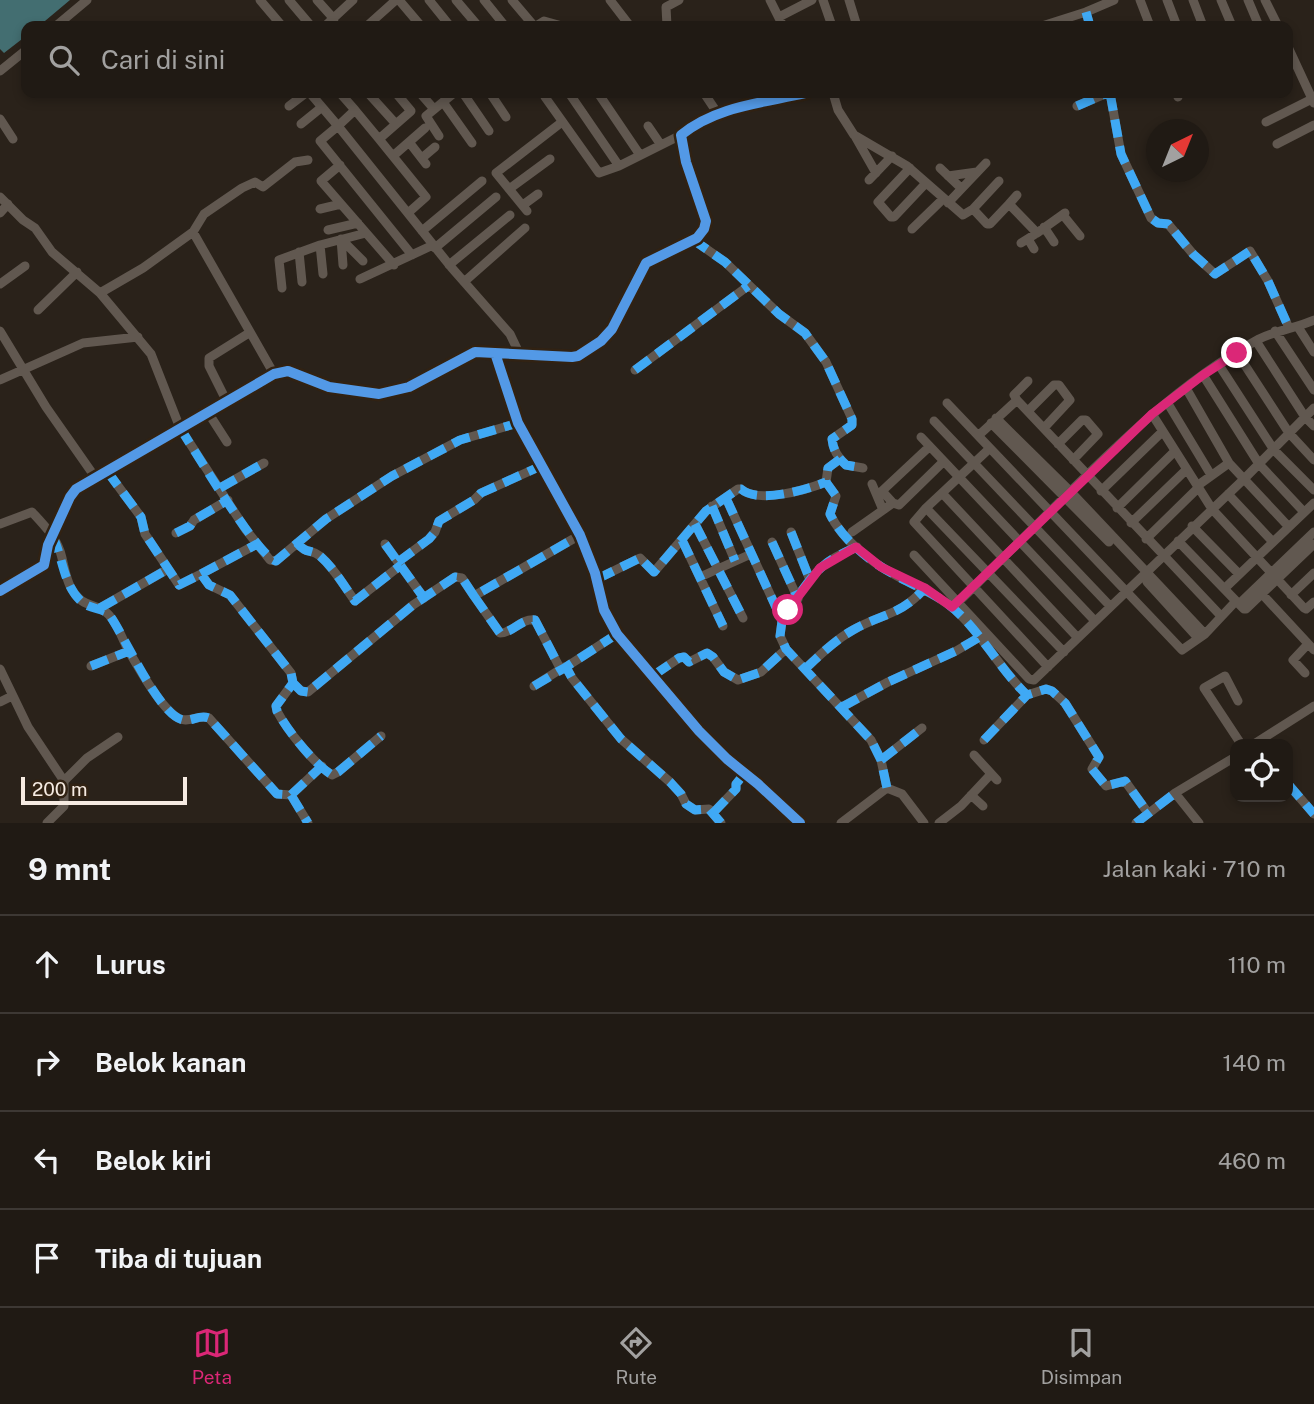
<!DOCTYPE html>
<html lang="id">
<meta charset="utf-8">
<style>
body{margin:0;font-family:"Public Sans",sans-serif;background:#2d2722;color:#f1f3f6}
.controls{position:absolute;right:21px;bottom:21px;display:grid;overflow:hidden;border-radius:14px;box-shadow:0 4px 10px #0003}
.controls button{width:63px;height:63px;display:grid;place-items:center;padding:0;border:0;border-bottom:2px solid #3d3834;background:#201a14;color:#f1f3f6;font:35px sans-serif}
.compass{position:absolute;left:1146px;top:119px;width:63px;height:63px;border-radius:50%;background:#201a14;box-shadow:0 4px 10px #0003;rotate:43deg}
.scale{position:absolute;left:21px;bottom:18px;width:166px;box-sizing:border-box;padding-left:7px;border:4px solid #f6ebe2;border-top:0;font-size:19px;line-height:24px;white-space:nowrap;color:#f6ebe2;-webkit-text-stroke:5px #312213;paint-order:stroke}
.stop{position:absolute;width:21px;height:21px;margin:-16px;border:5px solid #db2777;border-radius:50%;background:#fff}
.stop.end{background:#db2777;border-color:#fff;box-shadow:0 2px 7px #0008}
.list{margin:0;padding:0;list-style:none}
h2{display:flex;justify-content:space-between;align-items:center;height:91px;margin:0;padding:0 28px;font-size:30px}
h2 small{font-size:23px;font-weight:400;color:#a2a1a0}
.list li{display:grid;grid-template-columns:46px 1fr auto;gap:21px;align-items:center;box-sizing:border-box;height:98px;padding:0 28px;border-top:2px solid #3d3834}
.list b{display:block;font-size:26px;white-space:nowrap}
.list em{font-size:23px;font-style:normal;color:#a2a1a0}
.icon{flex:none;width:38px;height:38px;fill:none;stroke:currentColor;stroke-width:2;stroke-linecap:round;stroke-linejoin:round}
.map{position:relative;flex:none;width:1314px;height:823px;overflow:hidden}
.search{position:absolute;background:#201a14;box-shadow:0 4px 10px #0003;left:21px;right:21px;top:21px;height:77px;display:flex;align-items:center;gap:18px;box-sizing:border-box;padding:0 24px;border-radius:14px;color:#a2a1a0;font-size:26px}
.sheet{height:483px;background:#201a14}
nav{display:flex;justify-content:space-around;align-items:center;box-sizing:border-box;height:98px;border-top:2px solid #3d3834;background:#201a14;font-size:19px;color:#a2a1a0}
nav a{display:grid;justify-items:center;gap:4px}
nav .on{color:#db2777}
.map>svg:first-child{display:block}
.water{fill:#436e71}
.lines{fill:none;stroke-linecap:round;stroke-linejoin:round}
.minor{stroke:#615850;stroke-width:9}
.quiet{stroke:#3fa9f5;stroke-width:9;stroke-dasharray:18 9;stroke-linecap:butt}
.cycleway-casing{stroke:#312213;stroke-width:15}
.cycleway{stroke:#5399e6;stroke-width:10}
.route{stroke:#db2777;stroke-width:9}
</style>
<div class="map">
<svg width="1314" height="823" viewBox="0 0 1314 823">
<rect width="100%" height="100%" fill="#2a221a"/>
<path class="water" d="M0,0H70L39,26H26V36L4,53L0,49Z"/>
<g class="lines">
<path class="minor" d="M260,0L282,26
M289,0L311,26
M317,0L334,19
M399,0L421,26
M429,0L450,26
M456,0L478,26
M484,0L505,26
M512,0L534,26
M610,0L630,26
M770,0L783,26
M823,0L832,26
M849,0L857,26
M1140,0L1150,26
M1167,0L1177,26
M1193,0L1203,26
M1221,0L1232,26
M1248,0L1259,26
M1265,0L1278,26
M1086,12L1090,26
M779,17L812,0
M368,25L396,0
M56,26L87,0
M325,26L353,0
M536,26L544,21L562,26
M667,26L666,7L679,0
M1042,26L1086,12L1114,0
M1288,47L1314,103
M0,71L26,50
M310,93L338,126L320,141L412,255
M340,93L355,110L338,126L451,267L510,334L520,355
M368,93L396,124
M396,93L411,111L379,139L426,197L408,213
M420,93L434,109
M463,93L489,131
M490,93L506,117
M569,93L619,166
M598,93L640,155
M704,93L718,114
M833,93L838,110L854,135L907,166L963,215L973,209L987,224H990L1009,204L1037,233L1065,213
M1110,93L1121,154L1151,218L1158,223L1168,224L1193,254L1215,274L1250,251L1268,281L1289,328
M1176,93L1178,97
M545,97L599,173L619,166L681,135
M443,102L472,143
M289,106L306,93
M1077,106L1107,93
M355,110L379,139
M0,119L13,139
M1266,122L1312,99
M301,124L322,107
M648,126L661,145
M439,136L426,116L454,93
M855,136L876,173
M409,142L426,164
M1277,144L1314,125
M393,156L425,128
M422,158L435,147
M340,165L321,181L394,265
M910,168L878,202L891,217H894L926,183
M940,168L961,188
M948,176L977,172
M869,180L892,156
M509,189L550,159
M0,197L23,220L35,228L52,252L100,293L151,354L180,428L246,530L270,560L276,561L326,519L392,476L460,440L518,423
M948,203L986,163
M1009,204L1017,195
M523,205L538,194
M320,209L341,204
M973,209L999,181
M527,211L496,173L562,122
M0,213L8,204
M1063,215L1080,236
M1044,227L1054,242
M912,229L943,199
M328,230L358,223
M422,231L482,181
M193,232L274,374
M692,239L725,262L779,314L805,333L826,362L852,419V425L832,439C833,450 838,458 846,465L863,468
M1028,239L1034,249
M1021,243L1037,233
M320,245L323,274
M435,248L496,197
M299,252L302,282
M343,265L341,239L363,261
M449,265L510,215
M360,279L433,245
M464,282L525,228
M0,284L25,266
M282,288L279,260L320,245L366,233
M100,293L143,268L193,232L204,214L242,188L255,182L263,187L295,162L308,160
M38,310L77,272
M1298,327L1314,352
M0,331L46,407L95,477
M1275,331L1314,390
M1256,341L1305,417L1314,426
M495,353L518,423L580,535L595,573L604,610L617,634L699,731L727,759L758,784L800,823
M1237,353L1289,433L1314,460
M1219,365L1274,450L1314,490
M635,370L748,286
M1203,375L1259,464L1304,512
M0,380L83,343L138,337
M1028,381L1014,395L1017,400L1221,616
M1186,388L1229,463L1288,526
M227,402L209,366V358L249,333
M1167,402L1211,475
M947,403L1182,650L1205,634L1236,601L1239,604L1314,532
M1028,411L1054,385H1059L1070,400L1044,428
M209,414L227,442
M1152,414L1212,509L1304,608L1306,609L1314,602
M996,418L1071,492L1205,634
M934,421L1110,606
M991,423L1109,542
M979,435L1017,400
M921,437L1095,621
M1058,444L1082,420H1086L1098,434L1073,460
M990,448L926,508L914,522L1048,667
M840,459L828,468L826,482L836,496L830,514C842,540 872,563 897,576C915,586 932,592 949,605C978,627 1000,670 1027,695L1046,689L1052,691L1065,703L1099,757L1092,769L1106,786L1125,781L1148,813
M107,471L141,517L145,534L179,585L201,574L209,585L230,595L291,673L293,683L276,706L277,711C287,730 314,764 332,775L338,772L381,736
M872,484L883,510
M1197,486L1229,463
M220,488L264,463
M1101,491L1162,432
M942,493L1078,638
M1228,494L1272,541
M726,498L780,616
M893,503L882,491L929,447
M712,506L735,561
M926,508L1064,652
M1117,508L1174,452
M1131,523L1186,470
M0,524L32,512C43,524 55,536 60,551C64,563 65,577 71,588C84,611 96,601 109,615C117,624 122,637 127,648C138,667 160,707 178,718C188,724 198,714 209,718L277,794L291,795L322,766
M695,524L743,618
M1192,526L1239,574
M791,532L810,580
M852,532L893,503L899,505L943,462
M176,533L190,526L194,520L228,500
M1146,539L1198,488
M682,540L723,626
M1178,541L1236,601
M772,542L798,599
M297,543C306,554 311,549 320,556C334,568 344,586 355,601L401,565
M385,544L424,598
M857,547C845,552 832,558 823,566C806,580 798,601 780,616L782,621L780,636L786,649L871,740L881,760L887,788
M914,555L1029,679L1034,680L1244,479L1314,408
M398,562L429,539L435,532L439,521L474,500L481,493L541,466
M201,574L257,544
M700,577L751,554
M597,579L640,558L654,572L706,511L738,489H741C758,504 806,490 826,482
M1147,582L1198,638
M1224,589L1314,503
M0,591L44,565L48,545L70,497L76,489L274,374L288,371L329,387L379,394L409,387L475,352L572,357L578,356L601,341L612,329L646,263L697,238L704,229L706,221L686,162L681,135C716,106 763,103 806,93
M1262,594L1314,650
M1291,595L1314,573
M474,596L500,633C513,633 521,618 535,620L561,670
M1239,604L1244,609H1246L1314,544
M955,605C975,587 993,567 1012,549C1089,474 1164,391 1259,339C1277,330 1296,328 1314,320
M100,608L168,569
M617,634L566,667L572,678L621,739L670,782L681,794L686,804L695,810L709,809L721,823
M91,666L129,651
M0,669L28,727L64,781V806L47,823
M805,669C820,655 835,640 853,630C883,613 900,616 925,588
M1305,673L1293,660L1308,644
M654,675L679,658L684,657L689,662L707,653L713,657L724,672L738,680L761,672L786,649
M293,683L301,691L308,692L413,605L455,577L462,578L474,596L580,535
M534,686L564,667
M1238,701L1225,676L1204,688L1241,744
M0,702L12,696
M842,707L888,682L956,651L978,638
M984,740L1027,695
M1254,744L1314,706
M974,755L997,780
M881,760L922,728
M64,781L87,758L118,737
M1288,784L1314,814
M1175,793L1199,823
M291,795L308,823
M971,795L983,806
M713,813L736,789V784L745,773
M841,823L887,788L902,794L924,823
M939,823L961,806L991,774
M1136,823L1175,793L1235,757"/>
<path class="quiet" d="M1086,12L1090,26
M1110,93L1121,154L1151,218L1158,223L1168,224L1193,254L1215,274L1250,251L1268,281L1289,328
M1077,106L1107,93
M692,239L725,262L779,314L805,333L826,362L852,419V425L832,439C833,450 838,458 846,465L863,468
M635,370L748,286
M180,428C194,449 258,557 276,561L326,519L392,476L460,440L518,423
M840,459L828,468L826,482L836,496L830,514C842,540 872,563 897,576C915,586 932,592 949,605C978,627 1000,670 1027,695L1046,689L1052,691L1065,703L1099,757L1092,769L1106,786L1125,781L1148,813
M107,471L141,517L145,534L179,585L201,574L209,585L230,595L291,673L293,683L276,706L277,711C287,730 314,764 332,775L338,772L381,736
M220,488L264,463
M726,498L780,616
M712,506L735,561
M695,524L743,618
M791,532L810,580
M176,533L190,526L194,520L228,500
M52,535C63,556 63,586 82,602C90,609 100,608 108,613C124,634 158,715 183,720C192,722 199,714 209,718L277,794L291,795L322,766
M682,540L723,626
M772,542L798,599
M297,543C306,554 311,549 320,556C334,568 344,586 355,601L401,565
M385,544L424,598
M857,547C845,552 832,558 823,566C806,580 798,601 780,616L782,621L780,636L786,649L871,740L881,760L887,788
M398,562L429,539L435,532L439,521L474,500L481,493L541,466
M201,574L257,544
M597,579L640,558L654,572L706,511L738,489H741C758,504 806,490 826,482
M474,596L500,633C513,633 521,618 535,620L561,670
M100,608L168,569
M617,634L566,667L572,678L621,739L670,782L681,794L686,804L695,810L709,809L721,823
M91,666L129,651
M805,669C820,655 835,640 853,630C883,613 900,616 925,588
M654,675L679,658L684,657L689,662L707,653L713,657L724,672L738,680L761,672L786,649
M293,683L301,691L308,692L413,605L455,577L462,578L474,596L580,535
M534,686L566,667
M842,707L888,682L956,651L978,638
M984,740L1027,695
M1257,742L1258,744
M881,760L922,728
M1288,784L1314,814
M291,795L308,823
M713,813L736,789V784L745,773
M1136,823L1175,793"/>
<defs>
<path id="cycleway" d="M495,353L518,423L580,535L595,573L604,610L617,634L699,731L727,759L758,784L800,823
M0,591L44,565L48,545L70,497L76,489L274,374L288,371L329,387L379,394L409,387L475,352L572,357L578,356L601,341L612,329L646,263L697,238L704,229L706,221L686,162L681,135C716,106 763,103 806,93"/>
</defs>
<use href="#cycleway" class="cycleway-casing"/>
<use href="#cycleway" class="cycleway"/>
</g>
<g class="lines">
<path class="route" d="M788,610L820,568L856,547L881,567L925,588L952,607L1152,414L1203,375L1237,353"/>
</g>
</svg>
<div class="controls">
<button><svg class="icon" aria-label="locate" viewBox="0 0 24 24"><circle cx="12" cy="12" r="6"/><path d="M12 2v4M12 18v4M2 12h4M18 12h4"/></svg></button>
</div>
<svg class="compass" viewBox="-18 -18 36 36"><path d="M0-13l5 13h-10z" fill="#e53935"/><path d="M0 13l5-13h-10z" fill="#a2a1a0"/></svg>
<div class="scale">200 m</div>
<div class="stop" style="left:788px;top:610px"></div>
<div class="stop end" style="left:1237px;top:353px"></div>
<div class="search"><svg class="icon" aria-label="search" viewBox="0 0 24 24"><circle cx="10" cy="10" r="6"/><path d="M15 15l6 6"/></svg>Cari di sini</div>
</div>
<section class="sheet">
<h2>9 mnt<small>Jalan kaki · 710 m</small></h2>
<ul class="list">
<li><svg class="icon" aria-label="ahead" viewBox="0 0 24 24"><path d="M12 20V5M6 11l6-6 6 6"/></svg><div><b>Lurus</b></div><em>110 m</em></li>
<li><svg class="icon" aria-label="right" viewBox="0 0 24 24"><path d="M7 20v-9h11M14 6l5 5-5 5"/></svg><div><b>Belok kanan</b></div><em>140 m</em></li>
<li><svg class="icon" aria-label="left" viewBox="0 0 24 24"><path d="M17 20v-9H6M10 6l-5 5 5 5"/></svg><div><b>Belok kiri</b></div><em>460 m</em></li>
<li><svg class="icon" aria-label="arrive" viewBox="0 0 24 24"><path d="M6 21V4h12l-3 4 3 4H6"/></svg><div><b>Tiba di tujuan</b></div></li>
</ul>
</section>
<nav>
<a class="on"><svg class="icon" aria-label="map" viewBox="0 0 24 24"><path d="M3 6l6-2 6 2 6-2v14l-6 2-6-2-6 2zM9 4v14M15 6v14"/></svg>Peta</a>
<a><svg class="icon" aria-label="directions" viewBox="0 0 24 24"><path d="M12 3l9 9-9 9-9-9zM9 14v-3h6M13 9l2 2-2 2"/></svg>Rute</a>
<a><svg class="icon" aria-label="saved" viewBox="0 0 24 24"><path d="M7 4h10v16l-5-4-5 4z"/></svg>Disimpan</a>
</nav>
